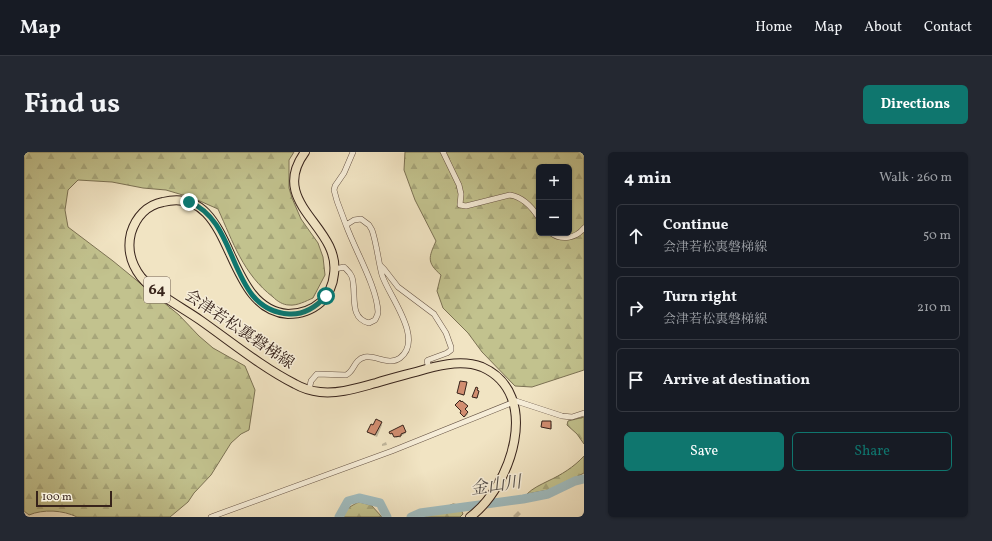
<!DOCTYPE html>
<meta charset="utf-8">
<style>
body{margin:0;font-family:Vollkorn,"Noto Serif JP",serif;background:#242831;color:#f1f3f6}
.controls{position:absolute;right:12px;top:12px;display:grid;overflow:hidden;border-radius:6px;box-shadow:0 1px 3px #0004}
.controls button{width:36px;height:36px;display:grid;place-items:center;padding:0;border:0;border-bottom:1px solid #363941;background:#171b24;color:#f1f3f6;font:20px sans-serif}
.scale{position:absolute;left:12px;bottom:10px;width:76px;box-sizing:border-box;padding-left:4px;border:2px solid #37231b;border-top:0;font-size:11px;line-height:14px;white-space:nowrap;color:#37231b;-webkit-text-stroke:3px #f6edd8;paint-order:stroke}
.stop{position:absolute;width:12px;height:12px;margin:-9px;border:3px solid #0f766e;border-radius:50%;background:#fff}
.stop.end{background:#0f766e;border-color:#fff;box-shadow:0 1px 4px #0008}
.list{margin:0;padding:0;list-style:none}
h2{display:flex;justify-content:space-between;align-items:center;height:52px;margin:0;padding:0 16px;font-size:17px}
h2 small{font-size:13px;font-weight:400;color:#9ea1a6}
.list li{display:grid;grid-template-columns:26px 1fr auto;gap:12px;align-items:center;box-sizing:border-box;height:64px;margin:0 8px 8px;padding:0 8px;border:1px solid #363941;border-radius:6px}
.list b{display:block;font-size:15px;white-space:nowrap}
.list p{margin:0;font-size:13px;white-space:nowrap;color:#9ea1a6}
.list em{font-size:13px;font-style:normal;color:#9ea1a6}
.actions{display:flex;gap:8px;padding:12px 16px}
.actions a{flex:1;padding:9px 0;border:1px solid #0f766e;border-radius:6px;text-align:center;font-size:14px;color:#0f766e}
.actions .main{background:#0f766e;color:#fff}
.icon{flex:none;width:22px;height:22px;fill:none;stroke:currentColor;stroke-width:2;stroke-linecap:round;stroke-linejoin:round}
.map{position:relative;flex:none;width:560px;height:365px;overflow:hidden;border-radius:6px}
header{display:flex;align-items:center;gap:24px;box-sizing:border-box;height:56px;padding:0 20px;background:#171b24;border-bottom:1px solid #363941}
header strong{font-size:19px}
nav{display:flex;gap:22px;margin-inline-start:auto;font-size:14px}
.intro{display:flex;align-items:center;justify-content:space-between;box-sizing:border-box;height:96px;padding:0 24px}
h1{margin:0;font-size:28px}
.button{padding:10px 18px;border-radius:6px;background:#0f766e;color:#fff;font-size:14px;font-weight:700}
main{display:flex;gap:24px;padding:0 24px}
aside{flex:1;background:#171b24;border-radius:6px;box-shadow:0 1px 3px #0004}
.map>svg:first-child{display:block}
.forest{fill:url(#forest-firs);stroke:#7c7254;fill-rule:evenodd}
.shadow{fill:#0003}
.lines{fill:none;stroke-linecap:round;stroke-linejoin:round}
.river{stroke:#a0bcbf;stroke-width:9}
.building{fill:#d18d70;stroke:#37231b}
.minor-casing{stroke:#665345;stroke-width:6}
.primary-casing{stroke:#37231b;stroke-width:10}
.minor{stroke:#f6edd8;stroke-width:5}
.primary{stroke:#f1e4c3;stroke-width:8}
.route{stroke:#0f766e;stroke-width:5}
.labels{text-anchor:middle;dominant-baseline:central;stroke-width:3;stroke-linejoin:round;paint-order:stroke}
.shield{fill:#f6edd8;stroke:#706054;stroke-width:1}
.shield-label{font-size:15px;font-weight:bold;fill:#37231b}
.street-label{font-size:16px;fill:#37231b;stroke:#f6edd8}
.water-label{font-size:17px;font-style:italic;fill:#56514c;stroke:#f6edd8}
</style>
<header>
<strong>Map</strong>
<nav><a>Home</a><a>Map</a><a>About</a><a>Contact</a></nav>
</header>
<div class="intro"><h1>Find us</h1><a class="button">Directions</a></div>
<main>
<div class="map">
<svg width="560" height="365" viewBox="0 0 560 365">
<defs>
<pattern id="forest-firs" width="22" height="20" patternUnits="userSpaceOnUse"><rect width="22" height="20" fill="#c2c28e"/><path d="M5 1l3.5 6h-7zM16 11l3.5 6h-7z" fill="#a7a67a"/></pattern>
</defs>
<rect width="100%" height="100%" fill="#f1e4c3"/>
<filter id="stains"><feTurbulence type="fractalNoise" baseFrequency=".005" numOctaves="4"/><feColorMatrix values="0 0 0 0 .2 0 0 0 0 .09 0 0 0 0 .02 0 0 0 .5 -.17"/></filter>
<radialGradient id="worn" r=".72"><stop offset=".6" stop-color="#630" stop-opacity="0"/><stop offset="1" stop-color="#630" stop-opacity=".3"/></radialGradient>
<path class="forest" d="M0,0H270L265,8V36L268,46L277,67L294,91L299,105L301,123L289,146C282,149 273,154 265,153C259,153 253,149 249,145C219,122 209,90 194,57L169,46L142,38L119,36L88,30L54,28L44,38L41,58L44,75L89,109L155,163L175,184L189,196L221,214L231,238L225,278L217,282L207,291L187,323L170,341L164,350L146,365H53C39,358 19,357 5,363L0,359Z
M381,0H560V218L508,235L491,234L458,200L444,181L419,156L413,139L417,123C402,110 405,105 412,89L391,48L380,18ZM515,15H545V81H515Z
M560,265V292L553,282L543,273L544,269Z
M560,304V321L529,337L503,342C509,336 516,333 524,329C537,323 550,315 560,304Z
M335,350L347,353L358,365H318C320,358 328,353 335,350Z
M429,352L435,353L439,362L436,365H398Z"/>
<path class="shadow" d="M442,231L440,244L435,242L434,241Z
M455,240L453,247L450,246L449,245Z
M432,253L443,254L444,255L441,259L444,262L441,265L438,262V260Z
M519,270H526L528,273L527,277L519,276Z
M357,271L358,273L353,285L346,282L344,280L350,275Z
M379,274L382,281L377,284V285L376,286L375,285L372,286L370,282L368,283L366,280Z
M362,290L363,293L358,294V292Z
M494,359L497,362L494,365H490L489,364Z"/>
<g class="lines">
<path class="river" d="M315,365L324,349L335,346L356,351L363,365
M387,365L396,361L499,347L524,342L551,329L560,327"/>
</g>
<path class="building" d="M436,229L443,230L440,243L433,241Z
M452,235L454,236L453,238L455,239L453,246L448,245Z
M436,248L437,250L438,249L444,254L441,257L444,260L440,265L436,261L437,259L431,253Z
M352,267L358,270L351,283L343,280L347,272L349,273Z
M518,269H527V277L517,275Z
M379,273L382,280L377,282V284L370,285L368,281L366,282L365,280Z"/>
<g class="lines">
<defs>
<path id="minor" d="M419,0L435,33L437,42L436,53L442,54L486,43C499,45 508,55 515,66
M322,73L313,49L310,38L311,34L320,21L329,0
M527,81C538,89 552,86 560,76
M356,113L360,117L374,135L410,162L422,181L427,195V198L423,201L404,208L403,209L405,216
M285,238L287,229L293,222L322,223C331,219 329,208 341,205C352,203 365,214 376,206C401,187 364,143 358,123C354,108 353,93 348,78L345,73L337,67L330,68L322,73C331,98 353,135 354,160C354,163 352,166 351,168L345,171C324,166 333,142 328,125C326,120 323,118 320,115L311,117
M489,248L538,264L548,265L560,261
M187,365L368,299L490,250"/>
<path id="primary" d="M281,0C243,52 317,74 310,122C309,133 305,142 297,150C288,158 276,162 264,162C197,157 213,32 139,50C123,53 112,65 107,81C103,97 107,112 117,125C130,141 159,156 176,168C206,189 239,216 271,232C278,236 287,239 296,240C315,242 333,236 352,231C368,226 385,222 402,217C420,212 440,208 458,215C519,242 487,335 446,365"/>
</defs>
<use href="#minor" class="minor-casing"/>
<use href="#primary" class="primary-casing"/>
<use href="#minor" class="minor"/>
<use href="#primary" class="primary"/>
</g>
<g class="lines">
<path class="route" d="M165,50C217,70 203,158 265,162C280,163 293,154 302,144"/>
</g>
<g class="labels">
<rect class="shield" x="120" y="125" width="26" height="26" rx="3"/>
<g class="shield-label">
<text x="133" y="138">64</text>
</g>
<g class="street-label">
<text transform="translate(215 178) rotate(34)">会津若松裏磐梯線</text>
</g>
<g class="water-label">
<text transform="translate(472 334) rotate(-8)">金山川</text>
</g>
</g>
<rect width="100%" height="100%" filter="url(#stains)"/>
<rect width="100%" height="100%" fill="url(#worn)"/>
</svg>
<div class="controls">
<button>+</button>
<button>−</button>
</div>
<div class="scale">100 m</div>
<div class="stop" style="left:302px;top:144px"></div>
<div class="stop end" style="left:165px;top:50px"></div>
</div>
<aside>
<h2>4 min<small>Walk · 260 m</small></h2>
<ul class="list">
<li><svg class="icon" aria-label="ahead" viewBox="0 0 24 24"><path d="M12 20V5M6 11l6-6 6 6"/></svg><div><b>Continue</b><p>会津若松裏磐梯線</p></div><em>50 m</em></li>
<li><svg class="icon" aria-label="right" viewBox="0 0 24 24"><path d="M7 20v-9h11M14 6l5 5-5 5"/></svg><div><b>Turn right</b><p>会津若松裏磐梯線</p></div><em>210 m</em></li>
<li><svg class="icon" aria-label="arrive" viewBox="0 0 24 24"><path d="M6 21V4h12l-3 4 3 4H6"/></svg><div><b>Arrive at destination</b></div></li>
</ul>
<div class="actions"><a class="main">Save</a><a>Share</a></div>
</aside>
</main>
